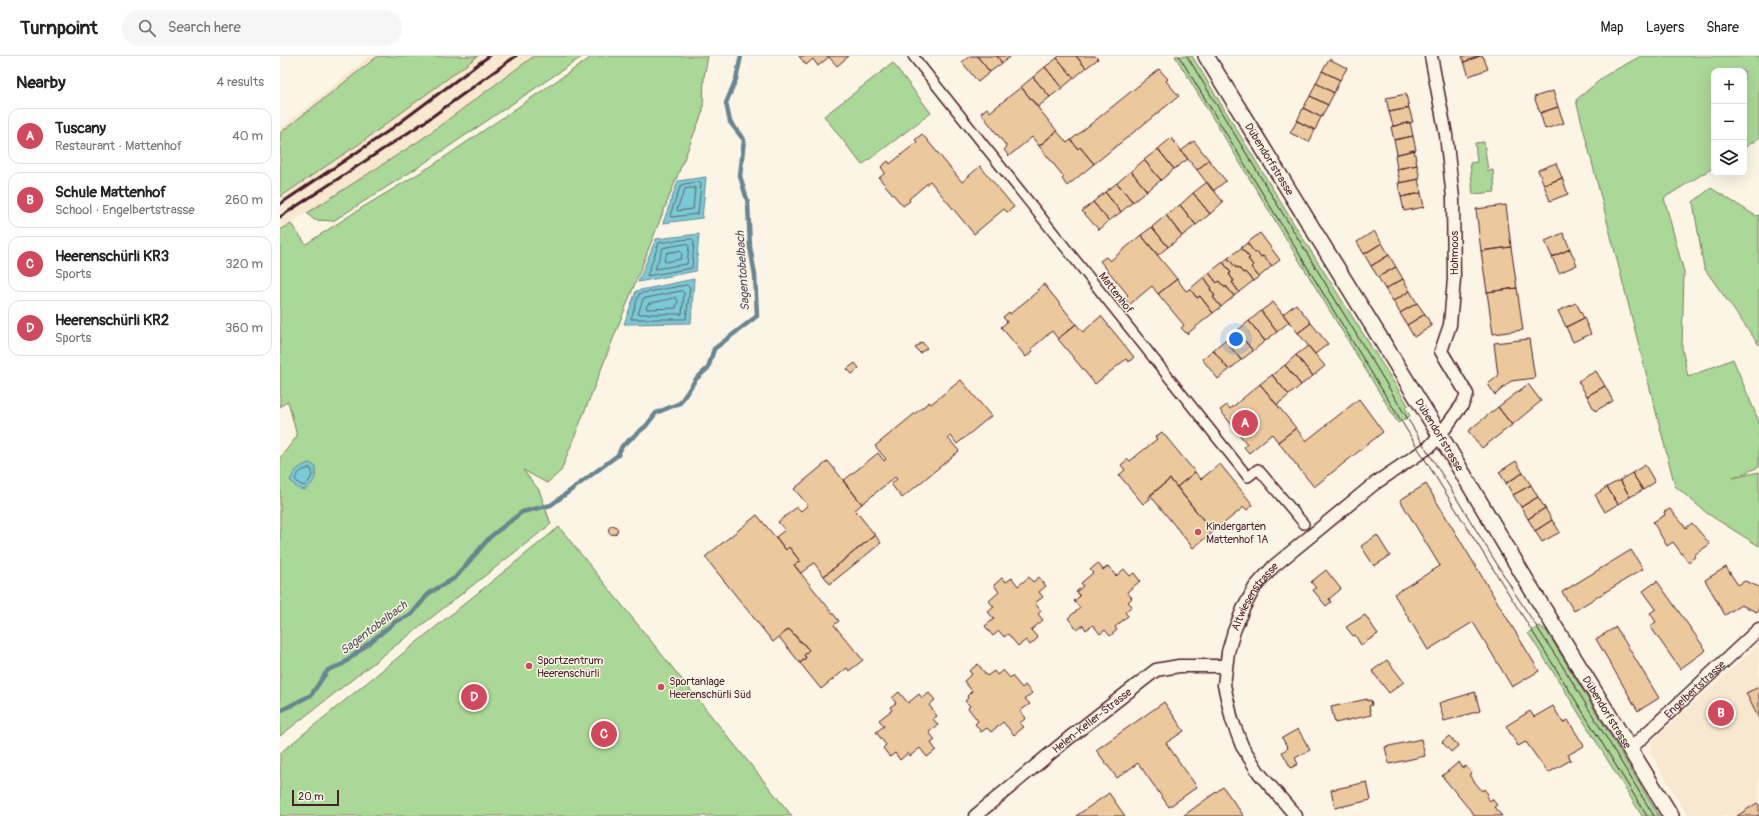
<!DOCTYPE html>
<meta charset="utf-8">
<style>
body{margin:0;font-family:Pangolin,sans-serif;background:#f6f6f6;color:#222}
.controls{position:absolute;right:12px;top:12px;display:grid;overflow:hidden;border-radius:8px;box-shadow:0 4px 16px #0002}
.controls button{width:36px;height:36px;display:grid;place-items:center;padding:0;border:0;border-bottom:1px solid #e0e0e0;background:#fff;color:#222;font:20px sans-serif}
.scale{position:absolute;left:12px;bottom:10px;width:47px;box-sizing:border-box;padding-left:4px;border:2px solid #4a1f2b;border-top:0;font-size:11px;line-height:14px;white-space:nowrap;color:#4a1f2b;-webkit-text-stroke:3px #fcf5e5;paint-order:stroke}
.you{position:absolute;left:956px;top:283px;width:14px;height:14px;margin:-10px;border:3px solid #fff;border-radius:50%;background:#1a73e8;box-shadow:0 0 0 6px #1a73e833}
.badge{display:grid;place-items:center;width:26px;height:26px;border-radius:50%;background:#d1495b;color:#fff;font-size:13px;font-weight:700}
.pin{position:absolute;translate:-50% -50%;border:2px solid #fff;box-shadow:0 1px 4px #0006}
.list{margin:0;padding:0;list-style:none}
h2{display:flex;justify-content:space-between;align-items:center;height:52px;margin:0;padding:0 16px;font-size:17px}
h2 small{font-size:13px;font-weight:400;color:#767676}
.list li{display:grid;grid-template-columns:26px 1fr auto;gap:12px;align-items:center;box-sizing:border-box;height:56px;margin:0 8px 8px;padding:0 8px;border:1px solid #e0e0e0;border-radius:12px}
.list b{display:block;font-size:15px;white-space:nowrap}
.list p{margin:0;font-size:13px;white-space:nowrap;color:#767676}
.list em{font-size:13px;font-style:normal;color:#767676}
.icon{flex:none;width:22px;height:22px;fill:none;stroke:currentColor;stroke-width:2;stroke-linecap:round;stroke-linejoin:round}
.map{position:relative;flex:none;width:1479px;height:760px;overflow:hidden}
header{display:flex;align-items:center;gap:24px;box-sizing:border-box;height:56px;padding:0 20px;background:#fff;border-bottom:1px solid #e0e0e0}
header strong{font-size:19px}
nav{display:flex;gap:22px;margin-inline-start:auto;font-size:14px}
.search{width:280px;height:36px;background:#f6f6f6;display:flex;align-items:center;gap:10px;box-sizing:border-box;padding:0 14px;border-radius:22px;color:#767676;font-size:15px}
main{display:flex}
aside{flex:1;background:#fff}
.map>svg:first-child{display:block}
.built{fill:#f7e8cf}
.green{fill:#aad897;stroke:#7a7c61}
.water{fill:#7acad5;stroke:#678691}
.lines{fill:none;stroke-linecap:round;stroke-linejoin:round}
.shore{stroke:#5d636f;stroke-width:1}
.stream{stroke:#678691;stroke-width:4.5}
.building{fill:#ebc99c;stroke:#4a1f2b}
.pedestrian-casing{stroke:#4a1f2b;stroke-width:12}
.minor-casing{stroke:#4a1f2b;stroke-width:15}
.tertiary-casing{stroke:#4a1f2b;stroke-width:18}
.pedestrian{stroke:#fcf5e5;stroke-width:9}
.minor{stroke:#fcf5e5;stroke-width:12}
.tertiary{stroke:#fcf5e5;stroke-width:15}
.tram{stroke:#4a1f2b;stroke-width:1}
.rail{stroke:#4a1f2b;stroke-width:3}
.poi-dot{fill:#d1495b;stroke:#fcf5e5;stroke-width:1.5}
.labels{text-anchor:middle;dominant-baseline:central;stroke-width:3;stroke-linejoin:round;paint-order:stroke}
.street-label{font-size:11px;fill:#4a1f2b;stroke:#fcf5e5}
.poi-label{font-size:11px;fill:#4a1f2b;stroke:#fcf5e5;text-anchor:start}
.water-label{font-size:12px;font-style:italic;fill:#58525e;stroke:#fcf5e5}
</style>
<header>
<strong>Turnpoint</strong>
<div class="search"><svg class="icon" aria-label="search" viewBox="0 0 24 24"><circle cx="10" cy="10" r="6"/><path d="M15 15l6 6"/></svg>Search here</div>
<nav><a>Map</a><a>Layers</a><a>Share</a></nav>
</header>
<main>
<aside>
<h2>Nearby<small>4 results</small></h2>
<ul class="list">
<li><span class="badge">A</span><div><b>Tuscany</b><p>Restaurant · Mattenhof</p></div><em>40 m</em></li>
<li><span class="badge">B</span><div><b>Schule Mattenhof</b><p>School · Engelbertstrasse</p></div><em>260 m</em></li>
<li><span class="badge">C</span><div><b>Heerenschürli KR3</b><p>Sports</p></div><em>320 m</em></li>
<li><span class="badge">D</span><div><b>Heerenschürli KR2</b><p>Sports</p></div><em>360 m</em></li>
</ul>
</aside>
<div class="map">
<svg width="1479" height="760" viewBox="0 0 1479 760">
<rect width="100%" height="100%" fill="#fcf5e5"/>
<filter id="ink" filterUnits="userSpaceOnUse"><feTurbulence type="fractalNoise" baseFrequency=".025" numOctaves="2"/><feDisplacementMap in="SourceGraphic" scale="8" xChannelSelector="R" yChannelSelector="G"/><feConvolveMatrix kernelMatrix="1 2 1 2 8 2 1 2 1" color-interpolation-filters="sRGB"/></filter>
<g filter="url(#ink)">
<path class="built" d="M90,0H254L139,85L0,174V73Z
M1479,588V760H1408L1369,695L1371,694V686Z"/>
<path class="green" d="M98,0H198L82,86L0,141V77Z
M254,0H303L140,110L53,165L34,164L27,157L139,85Z
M313,0H428L424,21L423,55L281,415L267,427L243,414L259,434L271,468L0,680V402L17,380L8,345L0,351V174L11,168L26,188L83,151L153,109Z
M895,0H912L1017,173L1128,349L1125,351L1130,360L1118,367Z
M1361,0H1479V82L1464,92V15H1434V111L1384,142L1404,216L1402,292L1408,321L1453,303L1479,366V411L1453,422L1479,416V490L1428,458L1395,430L1296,44L1326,19Z
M613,7L651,57L582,109L544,60Z
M1204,86L1208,115L1213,114L1215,136L1193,138L1190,107L1197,106L1195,87Z
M1431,132L1476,160L1479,159V289L1424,212L1413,146Z
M279,471L512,760H0V697Z
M1259,570L1266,574L1379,760H1362L1277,622L1248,577Z"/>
<path class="water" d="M426,121L422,162L383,167L398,125Z
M419,178L416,215L358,226L376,183Z
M414,223L411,267L344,268L356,235Z
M30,407L36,411C36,422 34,428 24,434L17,432L10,424C15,414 19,410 30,407Z"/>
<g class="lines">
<path class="shore" d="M419,126L421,128L418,158L391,161L390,159L401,129Z
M415,132L413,153L398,155L397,153L405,133Z
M412,183L414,185L412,212L367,220L379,187Z
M407,188L409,190L407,208L375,213L383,192Z
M400,195L402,197L401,203L386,206L384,205L387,197Z
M407,229L410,231L406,263H351L359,238Z
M402,235L404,237L402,258H358L363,243Z
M396,242L398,244L396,252L368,253L366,252L368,248Z
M29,412L32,414C32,421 30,426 24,430L19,428L15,423C18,416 22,414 29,412Z"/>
<path class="stream" d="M0,655L31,639L48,614L63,608L115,566L132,558L149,537L175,522L210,481L242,456L271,449L338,399L342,390L366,370L376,357L400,347L416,323L428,312L434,293L477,260L475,219L470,191L468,147L460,120L464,84L450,66L446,47L456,23L461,0"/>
</g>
<path class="building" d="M519,0H569L557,10L549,1L538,10L533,3L526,9Z
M690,0H697L710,16L698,26L682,6Z
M697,0H717L722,7L710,16Z
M717,0H731L722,7Z
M779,0H796L806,12L794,22L777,2Z
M796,0H815L818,3L806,12Z
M1182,0H1200L1184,6Z
M1200,0H1203L1208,13L1189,20L1184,6Z
M777,2L794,22L782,32L765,11Z
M1049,3L1067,12L1060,24L1042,15Z
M765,11L782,32L770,41L753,21Z
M879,13L888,23L886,25L899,40L814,108L800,91L798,93L791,84Z
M1042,15L1060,24L1054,37L1036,27Z
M753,21L770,41L758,51L741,31Z
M1036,27L1054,37L1048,49L1030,40Z
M741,31L777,75L759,90L752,81L729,100L724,94L727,91L701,57L707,52L710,56Z
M1273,35L1278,51L1260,57L1254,41Z
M1126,38L1129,52L1109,56L1106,42Z
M1030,40L1048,49L1041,61L1023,52Z
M1278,51L1284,67L1265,73L1260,57Z
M1023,52L1041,61L1035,74L1017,65Z
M1129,52L1133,66L1113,70L1109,56Z
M1017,65L1035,74L1029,86L1010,77Z
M1130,66L1133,80L1114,84L1111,71Z
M777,75L787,87L791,84L798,93L800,91L814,108L787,130L782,123L784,121L759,90Z
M642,78L682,126L700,110L734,151L727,156L724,153L694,178L650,125L629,143L630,145L623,150L599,122L605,117L601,111L608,105L610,108L637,86L635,84Z
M1133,80L1136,94L1117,98L1114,84Z
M891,82L908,103L894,113L878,93Z
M914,85L929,104L917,114L901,95Z
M878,93L894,113L881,124L864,104Z
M1134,94L1137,109L1117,113L1115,99Z
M864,104L881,124L867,135L851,115Z
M929,104L946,125L933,135L917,114Z
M1276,107L1282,122L1264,129L1258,114Z
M1137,109L1140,123L1120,127L1117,113Z
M851,115L867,135L853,146L837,127Z
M1282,122L1288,138L1270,145L1264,129Z
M1138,123L1141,137L1121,141L1118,127Z
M927,126L943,146L930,158L913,137Z
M837,127L853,146L841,156L825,136Z
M825,136L841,156L829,165L813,146Z
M913,137L930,158L916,169L900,149Z
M1141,137L1144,151L1124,155L1121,141Z
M813,146L829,165L819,174L802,155Z
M900,149L916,169L902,180L886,159Z
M1226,149L1231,191L1201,195L1196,153Z
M886,159L902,180L888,191L872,171Z
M872,171L888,191L878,199L861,179Z
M1094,175L1102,187L1084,198L1077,186Z
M980,177L1000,204L992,210L983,200L981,201L977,196L975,197L967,187Z
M1283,177L1290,193L1272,201L1265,185Z
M861,179L897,223L878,238L872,230L849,249L844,242L848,239L820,205L826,201L830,205Z
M967,187L975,197L977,196L981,201L983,200L992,210L979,221L971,211L973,209L968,203L970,202L961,192Z
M1102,187L1109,199L1091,210L1084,198Z
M1231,191L1237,232L1207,236L1201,195Z
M961,192L970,202L968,203L973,209L971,211L979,221L973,225L965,216L963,217L958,211L956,212L948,202Z
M1290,193L1297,209L1279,217L1272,201Z
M1109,199L1116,211L1098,221L1091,210Z
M948,202L956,212L958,211L963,217L965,216L973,225L959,236L952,226L954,225L949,218L951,217L943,206Z
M943,206L951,217L949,218L954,225L952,226L959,236L954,240L946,230L945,232L939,225L937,227L929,217Z
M1116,211L1123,223L1105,233L1098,221Z
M929,217L937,227L939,225L945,232L946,230L954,240L941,251L933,241L935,240L930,233L931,231L924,221Z
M924,221L931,231L930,233L935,240L933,241L941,251L933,257L920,240L917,242L910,233Z
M897,223L906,235L910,233L917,242L920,240L933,257L907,278L901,272L904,269L878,238Z
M1123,223L1130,235L1113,245L1105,233Z
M764,228L796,268L778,283L772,275L751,293L753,295L746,301L721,271L727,266L723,261L729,256L730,258L758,235L757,234Z
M1237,232L1243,274L1213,278L1207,236Z
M1130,235L1137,247L1120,257L1113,245Z
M993,246L1009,266L997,276L981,255Z
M1137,247L1145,258L1127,269L1120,257Z
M1296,247L1304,262L1286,271L1278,255Z
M1016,248L1031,267L1018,277L1003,258Z
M981,255L997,276L985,285L969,265Z
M1145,258L1152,270L1134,281L1127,269Z
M821,260L854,301L849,306L846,303L815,328L778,283L796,268L803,276Z
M1304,262L1311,278L1293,286L1286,271Z
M969,265L985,285L973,295L957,275Z
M1031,267L1048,288L1035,298L1018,277Z
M957,275L973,295L961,304L945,284Z
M1249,283L1255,322L1231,325L1215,339L1208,328L1218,320L1214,287Z
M945,284L961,304L949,314L933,294Z
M642,286L647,292L640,297L635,292Z
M1028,290L1045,310L1033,320L1016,299Z
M933,294L949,314L938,323L922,303Z
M1016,299L1033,320L1021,329L1005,309Z
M575,307L579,312L572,318L567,313Z
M1005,309L1021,329L1009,339L992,319Z
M1316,315L1325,330L1307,340L1298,325Z
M992,319L1009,339L997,349L980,328Z
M681,324L711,360L677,388L671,380L668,382L679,395L622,442L611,428L617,423L615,421L582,448L563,425L598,397L604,405L606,403L595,390L649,346L651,348Z
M980,328L1016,372L998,386L992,378L969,397L964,391L967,388L940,354L947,349L950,353Z
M1248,328L1261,345L1232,369L1218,351Z
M1325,330L1333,345L1315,355L1307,340Z
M1079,343L1103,376L1034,431L998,386L1016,372L1026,385Z
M1218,351L1232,369L1202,392L1188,375Z
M882,376L915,416L897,431L890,423L869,441L870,443L863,448L839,419L845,414L841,409L848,403L850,405L877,383L875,381Z
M548,405L582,448L575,454L595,479L544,520L534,507L521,517L514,509L520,505L509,491L506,494L496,481L505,474L498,466L517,451L521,455L528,449L514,433Z
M1236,405L1243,417L1226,427L1219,416Z
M940,408L973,449L967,454L964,451L933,476L897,431L915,416L921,423Z
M1365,409L1375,426L1363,434L1352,417Z
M1243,417L1251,429L1233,439L1226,427Z
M1352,417L1363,434L1350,441L1340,424Z
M890,423L933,476L913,492L870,439Z
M1340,424L1350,441L1338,448L1327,431Z
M1146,428L1259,615L1232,631L1193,566L1148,594L1114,538L1160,510L1120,444Z
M1251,429L1258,441L1241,451L1233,439Z
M1327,431L1338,448L1325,456L1315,439Z
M1258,441L1265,452L1248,463L1241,451Z
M1265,452L1272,464L1255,475L1248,463Z
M1390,453L1406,472L1412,467L1430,488L1414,499L1415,501L1408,506L1393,486L1387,490L1373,466L1385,459L1384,456Z
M477,459L506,494L509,491L520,505L514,509L559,565L554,569L583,604L569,615L567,612L541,633L520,607L526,602L524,599L529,594L521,585L520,586L509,573L493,586L425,501Z
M1272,464L1280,476L1262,486L1255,475Z
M328.5 474a4.5 4.5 0 1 1 9 0a4.5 4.5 0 1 1-9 0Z
M595,479L601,487L550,528L544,520Z
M1097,479L1110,500L1094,510L1081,490Z
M1351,494L1363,513L1294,555L1282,536Z
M818,507L823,514L828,510L836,520L844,513L850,520L854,517L860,525L847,536L852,542L848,546L852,550L845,556L848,560L835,571L837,574L830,580L825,574L820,578L813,569L806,574L803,569L797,574L788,562L800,552L794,545L800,540L796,536L803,530L801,527L813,517L810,514Z
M1446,511L1458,529L1465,525L1479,531V552L1477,556L1461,549L1445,559L1425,524Z
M1046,514L1061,533L1049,543L1051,546L1046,550L1033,534L1036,532L1031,526Z
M749,521L753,526L759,521L766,530L759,536L763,541L755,547L761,555L758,558L763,564L751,574L758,582L750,589L746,584L738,590L728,578L724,581L719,575L713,580L705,570L714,563L708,556L714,551L709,545L719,536L714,529L722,522L726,526L732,522L738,530Z
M1377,525L1426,594L1400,613L1370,570L1376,566L1370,557L1376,553L1363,535Z
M1085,559L1098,578L1081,589L1075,579L1073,580L1066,571Z
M1336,571L1379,642L1358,655L1316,583Z
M509,573L529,594L524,599L526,602L520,607L499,581Z
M1107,604L1124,626L1109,637L1092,615Z
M698,608L707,620L714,615L717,619L723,614L730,622L732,620L742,632L745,629L752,637L745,643L750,648L740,655L746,662L740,667L744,671L734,679L723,666L711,676L707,672L701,676L695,668L698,665L688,652L690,650L685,645L688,642L687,640L692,635L684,625L692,618L689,615Z
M1479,631V663L1466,637Z
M619,636L628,647L639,638L642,642L649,637L655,644L649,649L657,660L653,663L658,669L649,676L655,684L651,687L656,694L647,701L640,692L630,700L628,697L620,704L615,697L610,701L603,692L606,689L596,676L604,670L599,664L612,654L610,651L616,647L612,642Z
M1195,636L1200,655L1164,665L1159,647Z
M1087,643V645L1091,644L1092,649L1089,650L1091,659L1055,667L1051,651Z
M884,646L904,675L886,687L917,731L889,751L858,707L837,722L816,694Z
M1273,650L1283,667L1288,664L1304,690L1288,699L1291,704L1268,717L1246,686L1238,690L1226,670L1250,655L1254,661Z
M1018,673L1030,694L1015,702L1018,708L1011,712L1002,696L1008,692L1002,682Z
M1169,680L1178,690L1171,696L1162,686Z
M1141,683L1145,700L1109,708L1105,691Z
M1179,706L1183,712L1186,710L1192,717L1189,719L1202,735L1204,733L1208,738L1206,740L1210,745L1212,743L1217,749L1214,751L1222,760H1195L1162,720Z
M1087,726L1091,744L1055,752L1051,734Z
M943,731L964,760H903Z
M829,737L845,760H796Z
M1477,747L1479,749V760H1457Z"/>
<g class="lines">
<defs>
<path id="pedestrian" d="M633,0L968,421L978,413L1024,468"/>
<g id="minor">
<path id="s1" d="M1350,693L1479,573"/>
<path id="s2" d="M695,760L789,682L876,614L899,610H945"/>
<path id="s3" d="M1016,760L979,717L962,690L952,664L944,629L948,596L954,575L963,553L975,531L994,510L1094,428L1149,391L1160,379L1182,349L1187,338L1161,295L1170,269L1174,223L1173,142L1166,79L1151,0"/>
</g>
<g id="tertiary">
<path id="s4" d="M926,0L1160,379L1249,529L1391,760"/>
</g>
</defs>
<use href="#pedestrian" class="pedestrian-casing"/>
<use href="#minor" class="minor-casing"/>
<use href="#tertiary" class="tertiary-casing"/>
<use href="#pedestrian" class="pedestrian"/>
<use href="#minor" class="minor"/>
<use href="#tertiary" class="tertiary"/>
<path class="tram" d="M899,0C974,123 1048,246 1123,368C1203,499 1287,628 1367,760
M907,0L1129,365L1236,539L1285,614L1374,760"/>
<path class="rail" d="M0,148L107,76L209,0
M0,161L146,65L236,0"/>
</g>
</g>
<g class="poi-dot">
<circle cx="918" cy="476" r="4"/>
<circle cx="249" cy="610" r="4"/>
<circle cx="381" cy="631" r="4"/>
</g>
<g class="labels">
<g class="street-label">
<text stroke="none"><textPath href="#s4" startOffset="121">Dübendorfstrasse</textPath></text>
<text transform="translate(1174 197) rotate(-90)">Hohmoos</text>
<text transform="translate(836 237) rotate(52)">Mattenhof</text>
<text stroke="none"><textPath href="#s4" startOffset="445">Dübendorfstrasse</textPath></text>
<text stroke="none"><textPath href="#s3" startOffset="248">Altwiesenstrasse</textPath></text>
<text stroke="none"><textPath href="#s1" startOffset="88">Engelbertstrasse</textPath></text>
<text stroke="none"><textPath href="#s4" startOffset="769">Dübendorfstrasse</textPath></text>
<text stroke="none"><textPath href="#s2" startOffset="151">Helen-Keller-Strasse</textPath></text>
</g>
<g class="poi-label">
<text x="926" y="470">Kindergarten<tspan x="926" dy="13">Mattenhof 1A</tspan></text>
<text x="257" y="604">Sportzentrum<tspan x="257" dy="13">Heerenschürli</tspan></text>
<text x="389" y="625">Sportanlage<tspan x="389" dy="13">Heerenschürli Süd</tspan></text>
</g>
<g class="water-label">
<text transform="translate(463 215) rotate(-94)">Sagentobelbach</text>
<text transform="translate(94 572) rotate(-37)">Sagentobelbach</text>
</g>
</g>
</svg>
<div class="controls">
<button>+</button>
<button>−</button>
<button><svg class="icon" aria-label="layers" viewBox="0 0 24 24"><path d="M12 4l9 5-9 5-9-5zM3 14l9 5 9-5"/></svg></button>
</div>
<div class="scale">20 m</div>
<div class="you"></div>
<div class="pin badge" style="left:965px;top:367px">A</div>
<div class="pin badge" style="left:1441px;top:657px">B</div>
<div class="pin badge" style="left:324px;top:678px">C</div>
<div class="pin badge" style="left:194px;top:641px">D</div>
</div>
</main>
